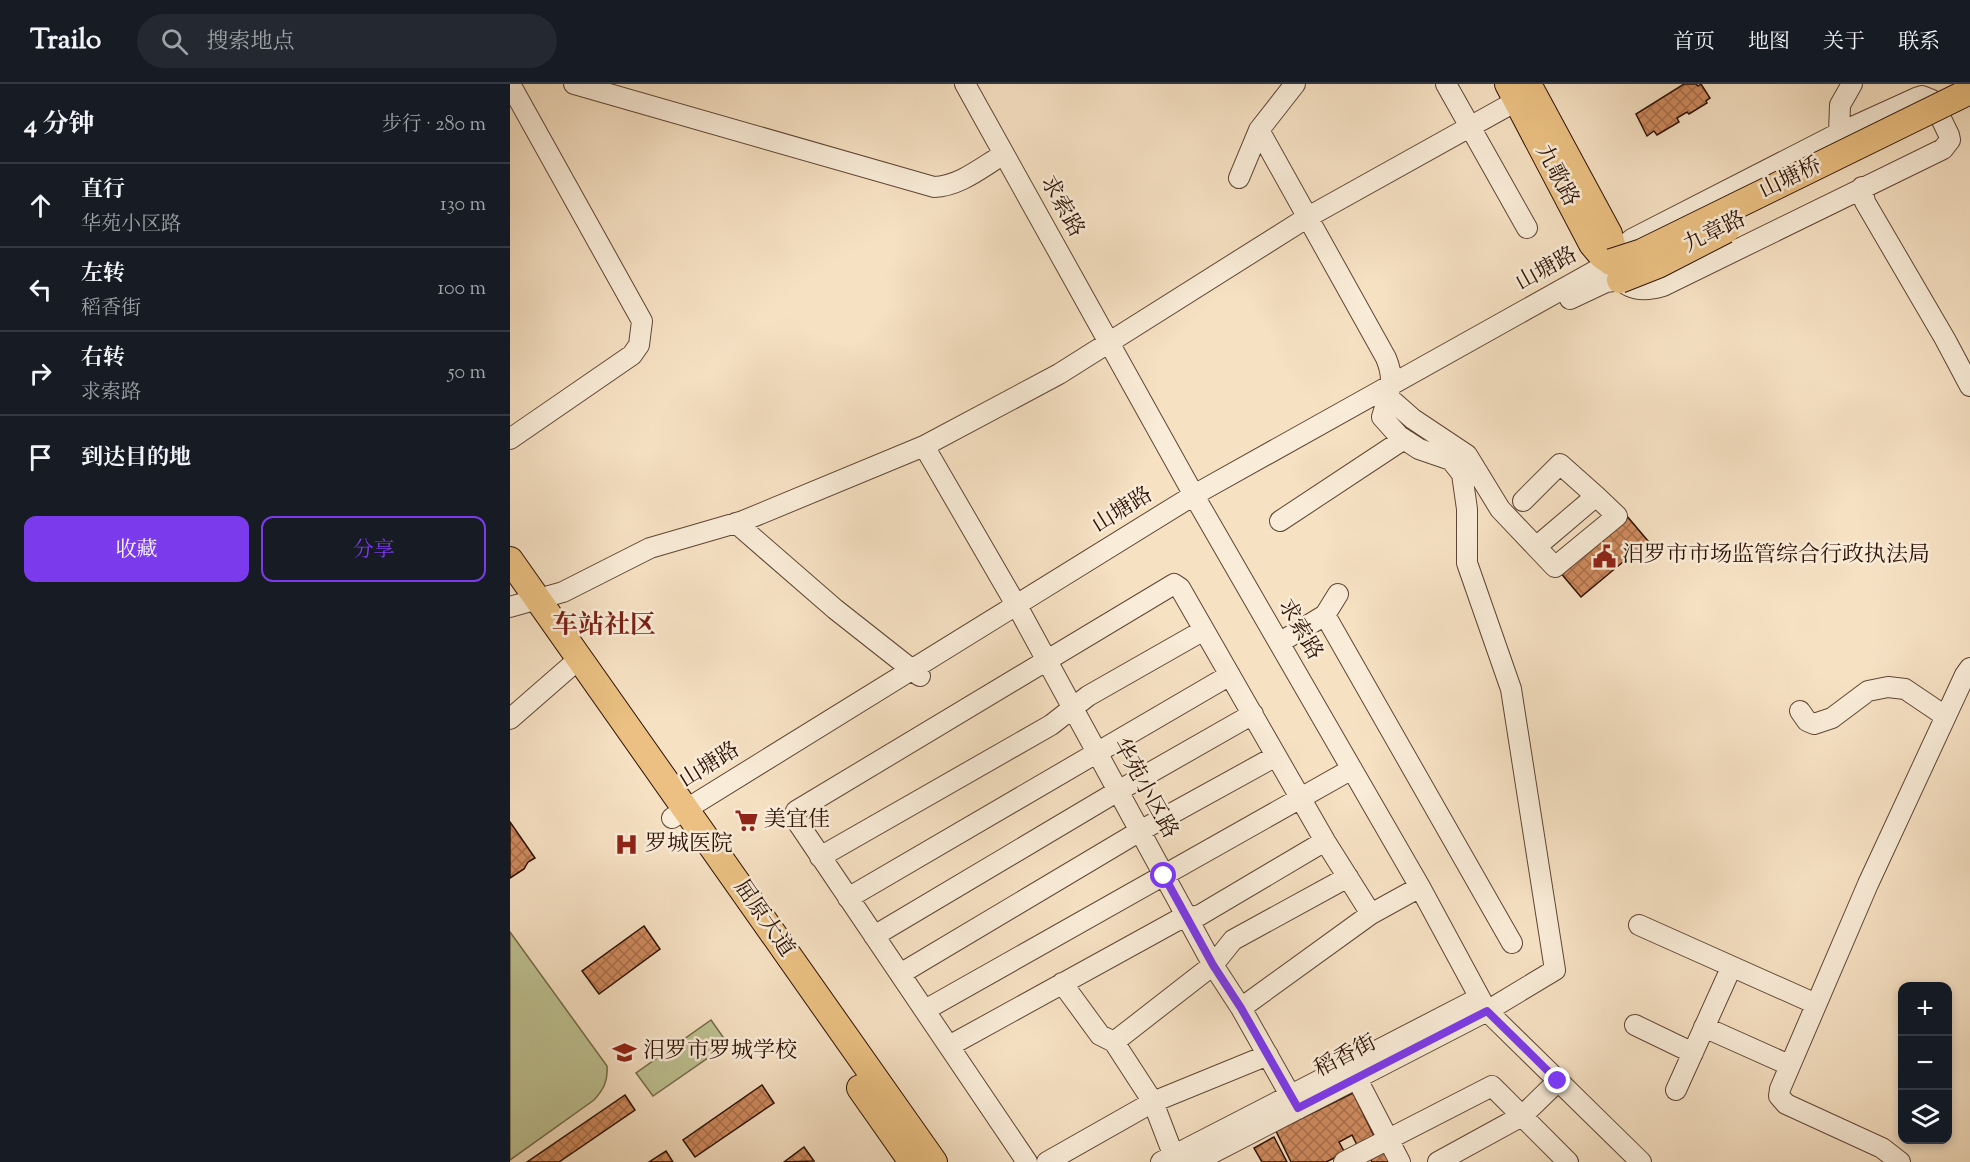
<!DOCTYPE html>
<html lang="zh">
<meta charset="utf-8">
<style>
body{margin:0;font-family:"Sorts Mill Goudy","Noto Serif SC",serif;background:#242831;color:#f1f3f6}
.controls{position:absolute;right:18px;bottom:18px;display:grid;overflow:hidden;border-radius:12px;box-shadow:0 3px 9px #0003}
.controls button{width:54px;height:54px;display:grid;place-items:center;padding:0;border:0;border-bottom:2px solid #363941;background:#171b24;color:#f1f3f6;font:30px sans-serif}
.stop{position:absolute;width:18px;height:18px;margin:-14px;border:4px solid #7c3aed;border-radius:50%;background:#fff}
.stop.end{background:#7c3aed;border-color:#fff;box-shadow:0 2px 6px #0008}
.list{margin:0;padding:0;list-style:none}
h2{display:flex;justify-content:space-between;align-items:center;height:78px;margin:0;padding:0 24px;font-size:26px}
h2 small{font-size:20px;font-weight:400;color:#9ea1a6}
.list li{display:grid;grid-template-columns:39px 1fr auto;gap:18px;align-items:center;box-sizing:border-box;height:84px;padding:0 24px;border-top:2px solid #363941}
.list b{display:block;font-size:22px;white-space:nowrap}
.list p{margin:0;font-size:20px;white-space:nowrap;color:#9ea1a6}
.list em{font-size:20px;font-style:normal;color:#9ea1a6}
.actions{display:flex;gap:12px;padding:18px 24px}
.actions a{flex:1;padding:14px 0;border:2px solid #7c3aed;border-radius:12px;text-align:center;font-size:21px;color:#7c3aed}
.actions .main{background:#7c3aed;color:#fff}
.icon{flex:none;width:33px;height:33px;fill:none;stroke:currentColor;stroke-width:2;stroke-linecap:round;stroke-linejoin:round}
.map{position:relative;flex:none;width:1460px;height:1078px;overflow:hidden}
header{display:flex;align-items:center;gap:36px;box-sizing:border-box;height:84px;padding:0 30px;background:#171b24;border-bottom:2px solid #363941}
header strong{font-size:28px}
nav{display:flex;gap:33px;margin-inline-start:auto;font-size:21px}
.search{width:420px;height:54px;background:#242831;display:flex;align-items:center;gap:15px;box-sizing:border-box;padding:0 21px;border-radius:33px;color:#9ea1a6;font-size:22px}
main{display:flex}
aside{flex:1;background:#171b24}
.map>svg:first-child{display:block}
.garden{fill:#bec292;stroke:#766a4c;stroke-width:1.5}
.building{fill:url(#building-cross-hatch);stroke:#2d1105;stroke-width:1.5}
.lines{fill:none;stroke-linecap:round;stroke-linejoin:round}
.minor-casing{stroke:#5f4534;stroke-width:22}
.major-casing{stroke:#2d1105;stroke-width:28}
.minor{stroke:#f9ecd8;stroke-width:20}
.major{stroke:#ebc082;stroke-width:26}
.major-bridge-casing{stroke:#2d1105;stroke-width:28;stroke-linecap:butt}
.major-bridge{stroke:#ebc082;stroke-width:26}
.route{stroke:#7c3aed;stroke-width:8}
.labels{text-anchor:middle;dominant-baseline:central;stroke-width:5;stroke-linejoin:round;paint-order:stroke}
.street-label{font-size:22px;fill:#2d1105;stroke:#f9ecd8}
.poi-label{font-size:22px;fill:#2d1105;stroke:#f9ecd8;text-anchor:start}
.quarter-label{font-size:26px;font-weight:bold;fill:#7a1f14;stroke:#f9ecd8}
</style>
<header>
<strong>Trailo</strong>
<div class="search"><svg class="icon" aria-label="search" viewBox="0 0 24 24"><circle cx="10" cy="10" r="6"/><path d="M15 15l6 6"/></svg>搜索地点</div>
<nav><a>首页</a><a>地图</a><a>关于</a><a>联系</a></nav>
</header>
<main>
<aside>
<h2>4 分钟<small>步行 · 280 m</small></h2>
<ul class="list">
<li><svg class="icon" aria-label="ahead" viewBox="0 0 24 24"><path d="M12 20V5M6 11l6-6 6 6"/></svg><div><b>直行</b><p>华苑小区路</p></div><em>130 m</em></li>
<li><svg class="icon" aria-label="left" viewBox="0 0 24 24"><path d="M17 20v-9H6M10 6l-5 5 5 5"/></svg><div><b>左转</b><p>稻香街</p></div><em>100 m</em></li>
<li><svg class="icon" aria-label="right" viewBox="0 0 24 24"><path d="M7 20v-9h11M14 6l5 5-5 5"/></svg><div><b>右转</b><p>求索路</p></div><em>50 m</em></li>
<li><svg class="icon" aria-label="arrive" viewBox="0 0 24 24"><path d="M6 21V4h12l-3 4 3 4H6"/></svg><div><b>到达目的地</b></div></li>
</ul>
<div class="actions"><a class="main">收藏</a><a>分享</a></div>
</aside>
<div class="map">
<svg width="1460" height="1078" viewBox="0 0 1460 1078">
<defs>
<pattern id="building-cross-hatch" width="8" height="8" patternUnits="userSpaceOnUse" patternTransform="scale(1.5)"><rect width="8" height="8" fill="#cf8b5f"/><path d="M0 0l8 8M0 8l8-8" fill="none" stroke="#a8704c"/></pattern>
</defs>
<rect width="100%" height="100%" fill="#f6e1c3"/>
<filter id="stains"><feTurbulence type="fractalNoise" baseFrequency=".00333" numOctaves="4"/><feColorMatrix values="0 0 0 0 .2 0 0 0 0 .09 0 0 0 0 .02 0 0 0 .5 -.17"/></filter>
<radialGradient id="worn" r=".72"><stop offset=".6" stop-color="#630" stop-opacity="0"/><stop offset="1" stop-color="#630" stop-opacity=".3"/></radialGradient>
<path class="garden" d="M0,848L97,982C98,997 94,1005 84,1016L0,1076Z
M201,936L218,960L143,1012L126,989Z"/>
<path class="building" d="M1174,0H1186L1188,2L1191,0L1200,14L1196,17L1197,19L1179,30L1177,28L1167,34L1169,38L1147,51L1144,47L1137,52L1126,30Z
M1116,431L1138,457L1071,513L1049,487Z
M0,738L25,774L18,778L14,785L0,794Z
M134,842L150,865L89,910L72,887Z
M252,1001L264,1019L185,1073L173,1056Z
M843,1009L866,1056L849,1065L842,1051L829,1058L835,1069L816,1078H781L766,1047Z
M115,1011L125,1026L49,1078H17Z
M764,1053L777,1078H752L744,1064Z
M871,1061L879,1078H862L857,1068Z
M294,1063L304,1077L274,1078Z
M156,1067L163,1078H139Z"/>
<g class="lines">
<defs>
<path id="minor" d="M64,0L424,103C450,102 472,83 494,70
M455,0L690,422L910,803L977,927L1131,1078
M936,0L1017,144
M1329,49L1330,21L1342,0
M729,94L749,46L785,0
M1352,103L1355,118L1435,255L1460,302
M1060,215L1096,198L1110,196
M878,313L903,335L957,371L990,425L1026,463L1086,412L1050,380L1013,417
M0,355L122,271L129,261L132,237L0,0
M414,362L512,531L703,881L731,924L788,1025
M770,437L894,355
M226,439L325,525L410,592
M1026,463L1045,483L1107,432L1086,412
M0,523L53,508L140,464L233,437L414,362L549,290L798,133L1017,11
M815,531L1002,859
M769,559L815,531L828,510
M1290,627L1297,637L1304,640L1322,634L1358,607L1378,603L1395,605L1435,632
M0,635L70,574
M162,734L684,411L1101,178L1112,163L1122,155L1329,49L1406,14L1412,12L1422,16L1439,51L1440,56L1433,65L1153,202C1134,208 1116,207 1106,189
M310,773L541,641L578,612L694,546
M338,814L720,591
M1129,841L1306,920
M364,852L608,707L743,630
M390,890L630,747L766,672
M552,899L590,951L604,958L643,1018L666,1078
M731,924L861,830L910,803
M415,926L842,685
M1125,941L1183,969
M1194,943L1279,981
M604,958L703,881L723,856L838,793
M439,962L666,837L690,831L815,757
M847,995L890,1078
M1166,1006L1221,884
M517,1078L284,733L286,727L664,500L670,504L815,757L861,830
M537,1078L643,1018L758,971
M651,1078L969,914
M685,1078L977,927L1045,886L1001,605L957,479V425L952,390L941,376L909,365L889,352L872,333C879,309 886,298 876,274L749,46
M834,1078L982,1002L1058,1078
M928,1078L1012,1032L1048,997
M1390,1078L1372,1064L1276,1020L1269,1012L1270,1005L1358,800L1455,591L1460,584"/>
<path id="major" d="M998,0L1082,160L1092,172L1101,178L1103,164L1099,150L1018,0
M0,476L424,1078
M350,1004L402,1078"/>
</defs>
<use href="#minor" class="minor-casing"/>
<use href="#major" class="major-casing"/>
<use href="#minor" class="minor"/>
<use href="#major" class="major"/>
<defs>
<path id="major-bridge" d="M1101,178L1132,168L1460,7
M1110,196L1148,181L1216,146"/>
</defs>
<use href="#major-bridge" class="major-bridge-casing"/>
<use href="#major-bridge" class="major-bridge"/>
</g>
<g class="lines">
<path class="route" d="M654,792L703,881L731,924L788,1024L977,927L1048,997"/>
</g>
<defs>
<symbol id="civic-bare" viewBox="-9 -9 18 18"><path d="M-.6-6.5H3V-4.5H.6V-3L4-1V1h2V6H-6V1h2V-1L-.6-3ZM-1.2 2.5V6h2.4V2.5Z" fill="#8f2418" stroke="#f9ecd8" stroke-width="2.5" paint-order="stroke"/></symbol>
<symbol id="supermarket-bare" viewBox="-9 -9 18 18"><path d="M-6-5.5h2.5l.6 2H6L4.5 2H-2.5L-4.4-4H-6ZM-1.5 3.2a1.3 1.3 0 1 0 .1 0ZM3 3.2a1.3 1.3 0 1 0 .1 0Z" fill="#8f2418" stroke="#f9ecd8" stroke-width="2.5" paint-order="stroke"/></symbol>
<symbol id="hospital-bare" viewBox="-9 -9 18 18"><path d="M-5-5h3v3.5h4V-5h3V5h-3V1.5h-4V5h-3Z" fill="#8f2418" stroke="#f9ecd8" stroke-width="2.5" paint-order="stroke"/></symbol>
<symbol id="school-bare" viewBox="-9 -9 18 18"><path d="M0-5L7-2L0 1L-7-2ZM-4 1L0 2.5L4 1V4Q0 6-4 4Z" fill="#8f2418" stroke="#f9ecd8" stroke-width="2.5" paint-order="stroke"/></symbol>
</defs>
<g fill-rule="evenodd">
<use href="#civic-bare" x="1078" y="456" width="33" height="33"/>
<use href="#supermarket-bare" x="220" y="720" width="33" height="33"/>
<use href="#hospital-bare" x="100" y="744" width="33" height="33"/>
<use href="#school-bare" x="98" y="952" width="33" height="33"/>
</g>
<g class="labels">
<g class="street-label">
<text transform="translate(1046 92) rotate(62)">九歌路</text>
<text transform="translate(1281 95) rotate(-26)">山塘桥</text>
<text transform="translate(551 123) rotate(61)">求索路</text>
<text transform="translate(1205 149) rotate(-26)">九章路</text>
<text transform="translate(1037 186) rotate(-29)">山塘路</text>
<text transform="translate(613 427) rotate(-32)">山塘路</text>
<text transform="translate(789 546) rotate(60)">求索路</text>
<text transform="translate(200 682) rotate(-32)">山塘路</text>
<text transform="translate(634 705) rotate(61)">华苑小区路</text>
<text transform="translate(253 835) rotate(55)">屈原大道</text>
<text transform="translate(836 973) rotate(-27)">稻香街</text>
</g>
<g class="poi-label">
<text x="1112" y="472">汨罗市市场监管综合行政执法局</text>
<text x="254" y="737">美宜佳</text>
<text x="135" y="761">罗城医院</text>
<text x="133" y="968">汨罗市罗城学校</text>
</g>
<g class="quarter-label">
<text x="94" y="542">车站社区</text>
</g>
</g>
<rect width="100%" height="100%" filter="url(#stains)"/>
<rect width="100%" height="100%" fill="url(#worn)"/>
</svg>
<div class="controls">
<button>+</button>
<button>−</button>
<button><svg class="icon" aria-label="layers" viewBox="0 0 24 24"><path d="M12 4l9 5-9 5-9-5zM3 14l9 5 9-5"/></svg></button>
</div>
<div class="stop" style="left:654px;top:792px"></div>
<div class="stop end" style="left:1048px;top:997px"></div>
</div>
</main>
